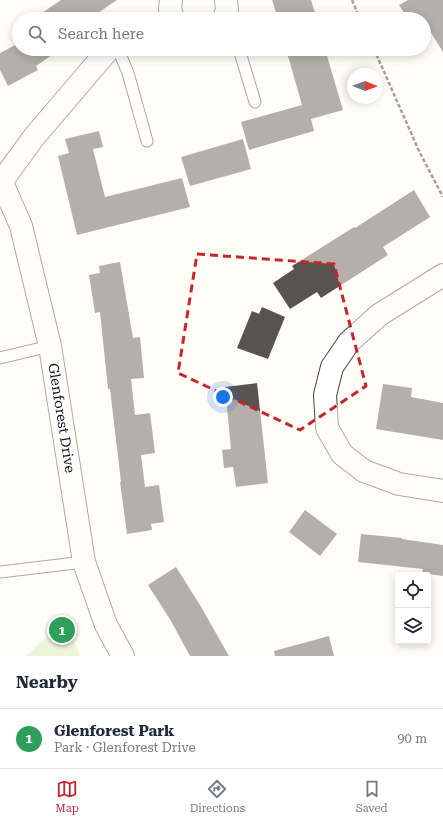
<!DOCTYPE html>
<meta charset="utf-8">
<style>
body{margin:0;font-family:"Roboto Serif",serif;background:#f6f6f7;color:#1f2937}
.controls{position:absolute;right:12px;bottom:12px;display:grid;overflow:hidden;border-radius:4px;box-shadow:0 2px 10px #0003}
.controls button{width:36px;height:36px;display:grid;place-items:center;padding:0;border:0;border-bottom:1px solid #e0e1e3;background:#fff;color:#1f2937;font:20px sans-serif}
.compass{position:absolute;left:347px;top:68px;width:36px;height:36px;border-radius:50%;background:#fff;box-shadow:0 2px 10px #0003;rotate:91deg}
.you{position:absolute;left:223px;top:397px;width:14px;height:14px;margin:-10px;border:3px solid #fff;border-radius:50%;background:#1a73e8;box-shadow:0 0 0 6px #1a73e833}
.badge{display:grid;place-items:center;width:26px;height:26px;border-radius:50%;background:#c4262e;color:#fff;font-size:13px;font-weight:700}
.pin{position:absolute;translate:-50% -50%;border:2px solid #fff;box-shadow:0 1px 4px #0006}
.list{margin:0;padding:0;list-style:none}
h2{display:flex;justify-content:space-between;align-items:center;height:52px;margin:0;padding:0 16px;font-size:17px}
h2 small{font-size:13px;font-weight:400;color:#747a83}
.list li{display:grid;grid-template-columns:26px 1fr auto;gap:12px;align-items:center;box-sizing:border-box;height:60px;padding:0 16px;border-top:1px solid #e0e1e3}
.list b{display:block;font-size:15px;white-space:nowrap}
.list p{margin:0;font-size:13px;white-space:nowrap;color:#747a83}
.list em{font-size:13px;font-style:normal;color:#747a83}
.icon{flex:none;width:22px;height:22px;fill:none;stroke:currentColor;stroke-width:2;stroke-linecap:round;stroke-linejoin:round}
.map{position:relative;flex:none;width:443px;height:656px;overflow:hidden}
.search{position:absolute;background:#fff;box-shadow:0 2px 10px #0003;left:12px;right:12px;top:12px;height:44px;display:flex;align-items:center;gap:10px;box-sizing:border-box;padding:0 14px;border-radius:22px;color:#747a83;font-size:15px}
.sheet{height:112px;background:#fff}
nav{display:flex;justify-content:space-around;align-items:center;box-sizing:border-box;height:56px;border-top:1px solid #e0e1e3;background:#fff;font-size:11px;color:#747a83}
nav a{display:grid;justify-items:center;gap:2px}
nav .on{color:#c4262e}
.map>svg:first-child{display:block}
.park{fill:#d5ebbd}
.building{fill:#5a524d}
.lines{fill:none;stroke-linecap:round;stroke-linejoin:round}
.service-casing{stroke:#444;stroke-width:13}
.minor-casing{stroke:#444;stroke-width:24}
.tertiary-casing{stroke:#444;stroke-width:24}
.path{stroke:#333;stroke-width:2.5;stroke-dasharray:4 2;stroke-linecap:butt}
.service{stroke:#fff;stroke-width:11}
.minor{stroke:#fff;stroke-width:22}
.tertiary{stroke:#fff;stroke-width:22}
.marked{fill:none;stroke:#c4262e;stroke-width:3;stroke-dasharray:8 5;stroke-linejoin:round}
.labels{text-anchor:middle;dominant-baseline:central;stroke-width:4;stroke-linejoin:round;paint-order:stroke}
.street-label{font-size:14px;fill:#111;stroke:#fff}
</style>
<div class="map">
<svg width="443" height="656" viewBox="0 0 443 656">
<rect width="100%" height="100%" fill="#fffdf5"/>
<path class="park" d="M65,620L80,656H26Z"/>
<path class="building" d="M61,0H117L89,19H33Z
M272,0H311L317,19H278Z
M408,0H443V52L430,31L424,35V19H408L399,5Z
M19,43V49H61L36,66L38,70L8,86L0,70V53Z
M286,49H325L343,110L311,119L314,131L249,150L241,122L302,105Z
M99,131L103,147L93,149L105,197L182,178L190,207L77,235L58,156L69,153L65,139Z
M243,139L251,169L190,186L181,157Z
M414,190L430,217L383,247L388,255L321,298L317,292L290,309L273,283L294,269L292,266L354,227L355,228Z
M120,262L133,338L140,337L144,378L131,379L135,415L150,413L155,453L141,455L145,487L159,485L164,522L151,524L152,530L127,534L120,482H121L110,389H108L100,312L95,313L89,275L100,273L99,266Z
M262,307L285,317L268,359L237,348L252,311L259,314Z
M257,383L268,483L236,487L233,467L224,468L222,450L231,449L225,387Z
M383,384L412,388L411,397L443,403V440L376,429Z
M305,510L337,534L320,556L289,532Z
M361,534L402,538V539L443,545V576L422,573L423,569L358,562Z
M176,567L200,605L229,656H190L171,621L148,585Z
M329,636L334,656H275L274,651Z"/>
<g class="lines">
<defs>
<path id="service" d="M118,49L128,73L147,141
M239,49L255,102
M0,358L50,346
M0,572L84,562"/>
<path id="minor" d="M171,0L170,9L173,19
M224,19L227,10L226,0
M2,181L34,137L109,49
M443,275L379,315L349,342L332,367L325,395L327,428L342,454L364,471L399,484L443,491"/>
<path id="tertiary" d="M0,178L21,226L50,346L84,562L106,625L123,656"/>
</defs>
<use href="#service" class="service-casing"/>
<use href="#minor" class="minor-casing"/>
<use href="#tertiary" class="tertiary-casing"/>
<path class="path" d="M352,0L360,19
M374,49L419,151L443,197"/>
<use href="#service" class="service"/>
<use href="#minor" class="minor"/>
<use href="#tertiary" class="tertiary"/>
</g>
<path d="M0 0H443V656H0ZM197,254L334,264L366,386L300,430L178,373Z" fill="#fffdf5" fill-opacity=".55" fill-rule="evenodd"/>
<path class="marked" d="M197,254L334,264L366,386L300,430L178,373Z"/>
<g class="labels">
<g class="street-label">
<text transform="translate(62 418) rotate(81)">Glenforest Drive</text>
</g>
</g>
</svg>
<div class="controls">
<button><svg class="icon" aria-label="locate" viewBox="0 0 24 24"><circle cx="12" cy="12" r="6"/><path d="M12 2v4M12 18v4M2 12h4M18 12h4"/></svg></button>
<button><svg class="icon" aria-label="layers" viewBox="0 0 24 24"><path d="M12 4l9 5-9 5-9-5zM3 14l9 5 9-5"/></svg></button>
</div>
<svg class="compass" viewBox="-18 -18 36 36"><path d="M0-13l5 13h-10z" fill="#e53935"/><path d="M0 13l5-13h-10z" fill="#747a83"/></svg>
<div class="you"></div>
<div class="pin badge" style="left:62px;top:630px;background:#2e9e5b">1</div>
<div class="search"><svg class="icon" aria-label="search" viewBox="0 0 24 24"><circle cx="10" cy="10" r="6"/><path d="M15 15l6 6"/></svg>Search here</div>
</div>
<section class="sheet">
<h2>Nearby<small></small></h2>
<ul class="list">
<li><span class="badge" style="background:#2e9e5b">1</span><div><b>Glenforest Park</b><p>Park · Glenforest Drive</p></div><em>90 m</em></li>
</ul>
</section>
<nav>
<a class="on"><svg class="icon" aria-label="map" viewBox="0 0 24 24"><path d="M3 6l6-2 6 2 6-2v14l-6 2-6-2-6 2zM9 4v14M15 6v14"/></svg>Map</a>
<a><svg class="icon" aria-label="directions" viewBox="0 0 24 24"><path d="M12 3l9 9-9 9-9-9zM9 14v-3h6M13 9l2 2-2 2"/></svg>Directions</a>
<a><svg class="icon" aria-label="saved" viewBox="0 0 24 24"><path d="M7 4h10v16l-5-4-5 4z"/></svg>Saved</a>
</nav>
